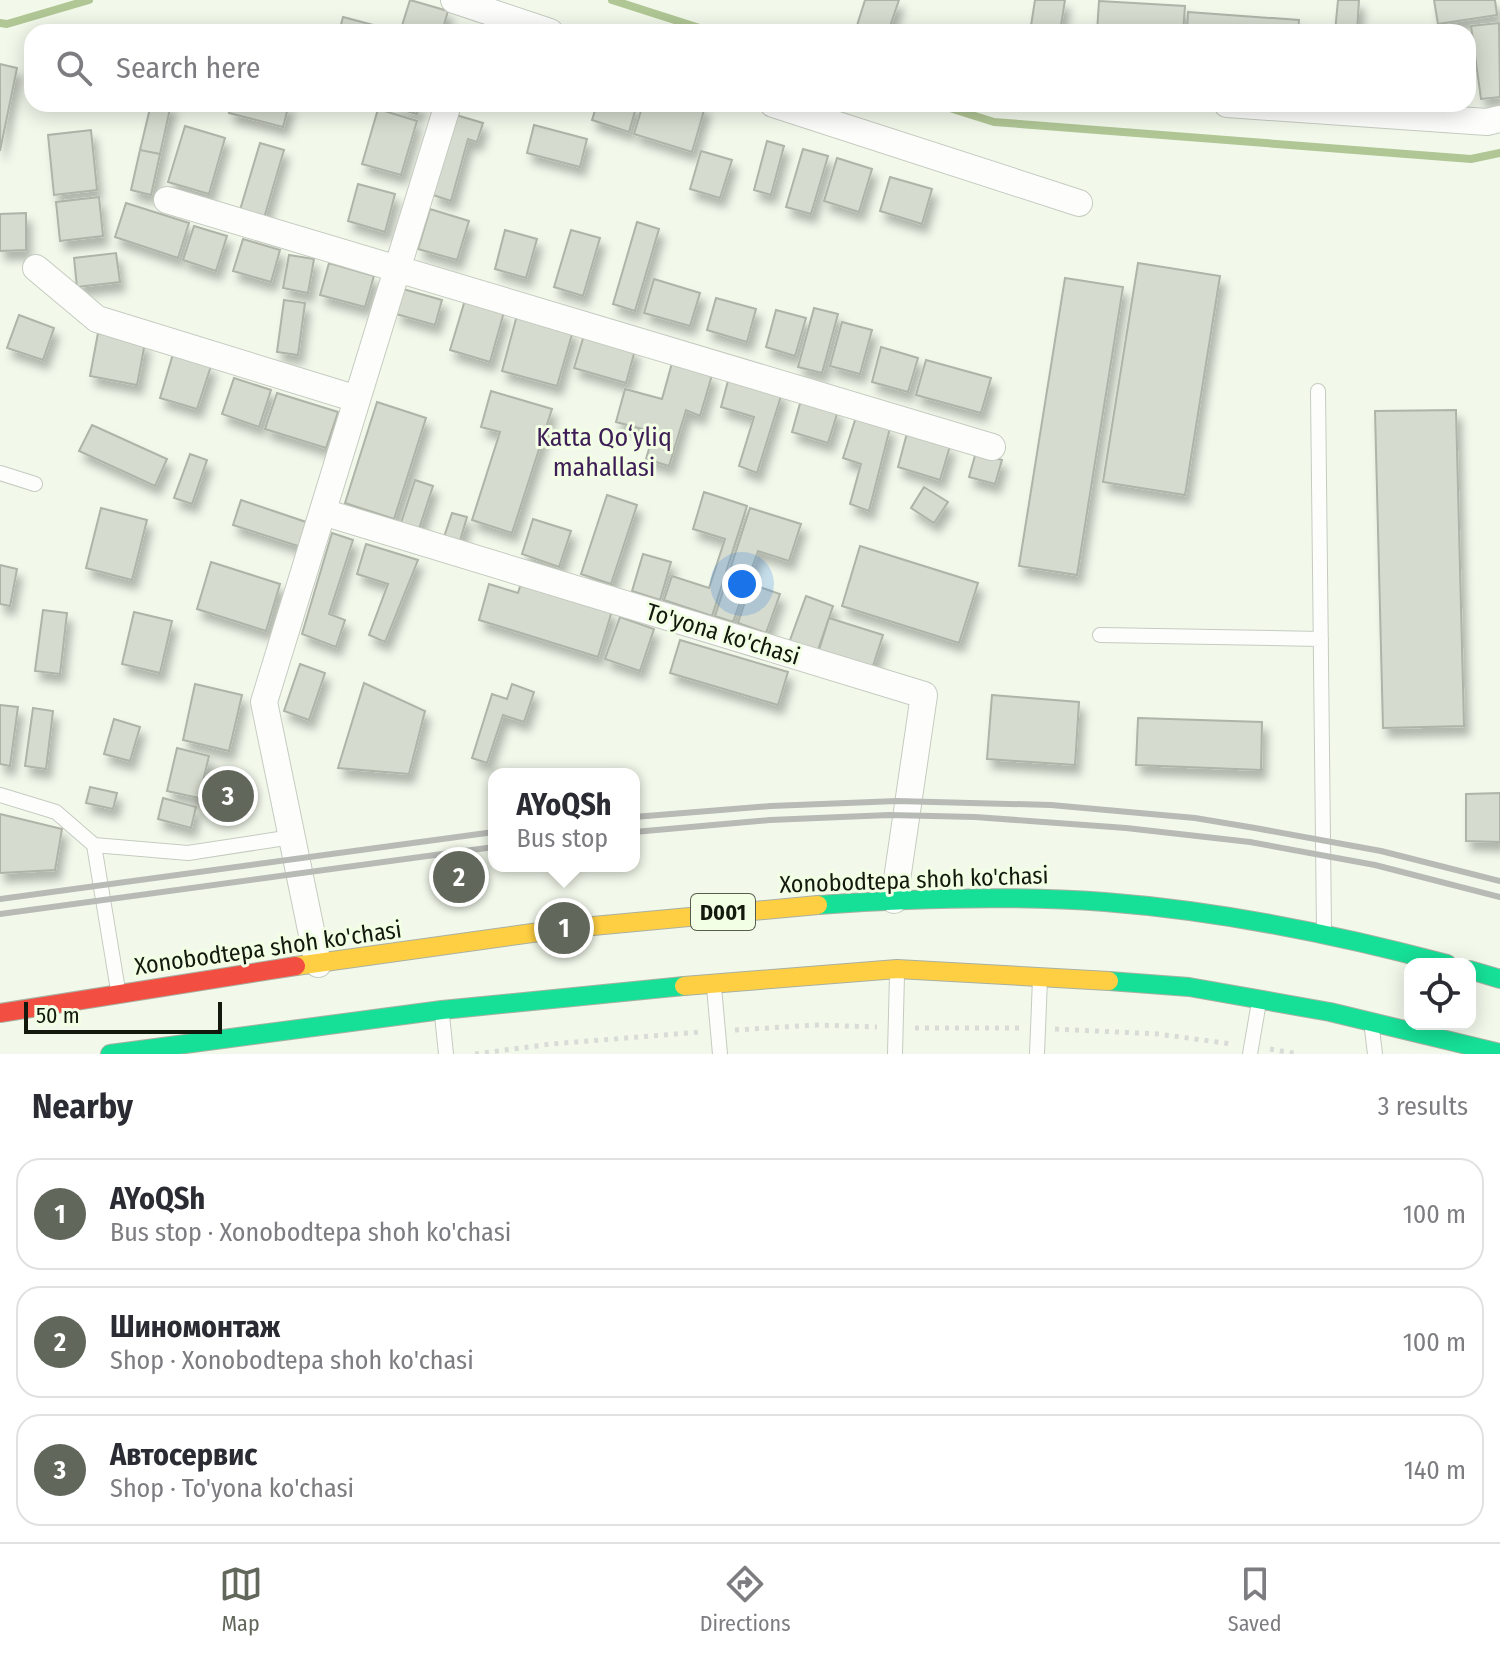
<!DOCTYPE html>
<meta charset="utf-8">
<style>
body{margin:0;font-family:"Fira Sans Condensed",sans-serif;background:#f7f7f7;color:#2b2b33}
.controls{position:absolute;right:24px;bottom:24px;display:grid;overflow:hidden;border-radius:16px;box-shadow:0 4px 20px #0003}
.controls button{width:72px;height:72px;display:grid;place-items:center;padding:0;border:0;border-bottom:2px solid #e1e1e2;background:#fff;color:#2b2b33;font:40px sans-serif}
.scale{position:absolute;left:24px;bottom:20px;width:198px;box-sizing:border-box;padding-left:8px;border:4px solid #14190e;border-top:0;font-size:22px;line-height:28px;white-space:nowrap;color:#14190e;-webkit-text-stroke:6px #f2ffe5;paint-order:stroke}
.you{position:absolute;left:742px;top:584px;width:28px;height:28px;margin:-20px;border:6px solid #fff;border-radius:50%;background:#1a73e8;box-shadow:0 0 0 12px #1a73e833}
.badge{display:grid;place-items:center;width:52px;height:52px;border-radius:50%;background:#62675b;color:#fff;font-size:26px;font-weight:700}
.pin{position:absolute;translate:-50% -50%;border:4px solid #fff;box-shadow:0 2px 8px #0006}
.popup{position:absolute;left:488px;top:768px;width:152px;height:104px;box-sizing:border-box;display:grid;place-content:center;border-radius:16px;background:#fff;filter:drop-shadow(0 2px 6px #0005);font-size:26px;white-space:nowrap;color:#7c7c81}
.popup b{font-size:30px;color:#2b2b33}
.popup::after{content:'';position:absolute;left:50%;top:100%;margin-left:-16px;border:16px solid transparent;border-top-color:#fff}
.list{margin:0;padding:0;list-style:none}
h2{display:flex;justify-content:space-between;align-items:center;height:104px;margin:0;padding:0 32px;font-size:34px}
h2 small{font-size:26px;font-weight:400;color:#7c7c81}
.list li{display:grid;grid-template-columns:52px 1fr auto;gap:24px;align-items:center;box-sizing:border-box;height:112px;margin:0 16px 16px;padding:0 16px;border:2px solid #e1e1e2;border-radius:24px}
.list b{display:block;font-size:30px;white-space:nowrap}
.list p{margin:0;font-size:26px;white-space:nowrap;color:#7c7c81}
.list em{font-size:26px;font-style:normal;color:#7c7c81}
.icon{flex:none;width:44px;height:44px;fill:none;stroke:currentColor;stroke-width:2;stroke-linecap:round;stroke-linejoin:round}
.map{position:relative;flex:none;width:1500px;height:1054px;overflow:hidden}
.search{position:absolute;background:#fff;box-shadow:0 4px 20px #0003;left:24px;right:24px;top:24px;height:88px;display:flex;align-items:center;gap:20px;box-sizing:border-box;padding:0 28px;border-radius:24px;color:#7c7c81;font-size:30px}
.sheet{height:488px;background:#fff}
nav{display:flex;justify-content:space-around;align-items:center;box-sizing:border-box;height:112px;border-top:2px solid #e1e1e2;background:#fff;font-size:22px;color:#7c7c81}
nav a{display:grid;justify-items:center;gap:4px}
nav .on{color:#62675b}
.map>svg:first-child{display:block}
.lines{fill:none;stroke-linecap:round;stroke-linejoin:round}
.stream{stroke:#b0c695;stroke-width:8}
.building{fill:#d5dbce;stroke:#aeb4a8;stroke-width:2;filter:url(#shadow)}
.lane-casing{stroke:#c5cbc0;stroke-width:16}
.street-casing{stroke:#c5cbc0;stroke-width:28}
.fast-casing{stroke:#a9b0a1;stroke-width:20}
.slow-casing{stroke:#a9b0a1;stroke-width:20}
.jam-casing{stroke:#a9b0a1;stroke-width:20}
.path{stroke:#d9dbd7;stroke-width:5;stroke-dasharray:4 6;stroke-linecap:butt}
.lane{stroke:#fdfefc;stroke-width:14}
.street{stroke:#fdfefc;stroke-width:26}
.fast{stroke:#16e098;stroke-width:18}
.slow{stroke:#ffcf43;stroke-width:18}
.jam{stroke:#f24e42;stroke-width:18}
.rail{stroke:#b8bab6;stroke-width:6}
.labels{text-anchor:middle;dominant-baseline:central;stroke-width:6;stroke-linejoin:round;paint-order:stroke}
.shield{fill:#f2ffe5;stroke:#575e4e;stroke-width:2}
.shield-label{font-size:22px;font-weight:bold;fill:#14190e}
.street-label{font-size:24px;fill:#14190e;stroke:#f2ffe5}
.neighbourhood-label{font-size:26px;fill:#3e1e56;stroke:#f2ffe5}
</style>
<div class="map">
<svg width="1500" height="1054" viewBox="0 0 1500 1054">
<defs>
<filter id="shadow"><feDropShadow dx="5" dy="9" stdDeviation="4" flood-color="#0004"/></filter>
</defs>
<rect width="100%" height="100%" fill="#f2f9eb"/>
<g class="lines">
<path class="stream" d="M612,0L712,32
M0,23L7,24L89,0
M937,104L994,122L1471,159L1500,153"/>
</g>
<path class="building" d="M410,0L448,11L442,32H400Z
M865,0H899L888,32H855Z
M1035,0H1065L1060,32H1030Z
M1338,0H1359L1357,32H1335Z
M1434,0H1495L1497,15L1438,24Z
M1099,1L1185,6L1183,32H1097Z
M1188,12L1299,20L1298,32H1187Z
M343,17L392,30L391,32H339Z
M1499,23L1500,97L1481,99L1471,26Z
M0,64L17,68L0,151Z
M151,104H171L160,154L140,150Z
M232,104H289L283,127L229,113Z
M382,104H420L417,114Z
M597,104H637L629,132L592,120Z
M643,104H695L705,107L692,152L634,134Z
M378,109L417,121L401,175L362,164Z
M456,115L483,123L477,142L468,139L451,201L433,195Z
M534,125L587,139L580,167L527,153Z
M185,126L225,138L209,194L168,182Z
M91,130L97,190L54,195L48,135Z
M767,141L784,146L771,195L754,190Z
M260,143L284,150L264,218L240,210Z
M803,149L828,156L811,214L786,207Z
M140,150L160,154L151,195L131,190Z
M701,151L732,160L720,198L690,189Z
M837,158L872,169L859,212L824,201Z
M890,177L932,189L922,224L880,211Z
M358,184L395,194L385,232L348,221Z
M99,197L103,236L60,241L56,202Z
M126,203L189,223L178,258L115,237Z
M430,209L469,221L457,260L418,249Z
M26,213V250L0,251V214Z
M637,222L659,229L635,311L613,304Z
M194,226L227,236L216,271L183,260Z
M505,230L537,239L526,278L495,269Z
M571,230L600,238L583,296L554,287Z
M243,239L280,250L271,282L233,271Z
M116,253L120,282L77,287L74,258Z
M289,255L314,259L308,293L283,288Z
M329,263L374,276L365,307L320,295Z
M1138,263L1220,276L1185,495L1103,482Z
M1065,278L1123,287L1077,575L1019,566Z
M654,279L700,293L690,326L644,313Z
M403,289L442,300L435,325L396,314Z
M716,298L756,309L747,342L707,330Z
M284,300L305,303L298,355L277,352Z
M465,300L504,312L490,362L450,350Z
M814,308L838,314L822,373L798,367Z
M776,310L806,318L795,356L766,347Z
M19,315L54,328L43,360L7,348Z
M517,315L573,331L557,386L502,371Z
M842,322L872,330L860,374L830,366Z
M98,333L145,343L137,385L90,376Z
M584,335L635,350L626,383L574,368Z
M881,347L918,358L908,392L872,382Z
M173,354L211,366L197,409L160,398Z
M926,360L991,378L981,413L916,395Z
M672,363L712,375L700,416L686,410L669,466L646,459L654,432L616,422L625,389L662,399Z
M729,377L782,393L757,473L739,466L754,417L721,407Z
M234,378L271,390L259,427L222,414Z
M491,391L552,409L512,533L472,520L500,432L481,427Z
M277,393L338,412L326,448L265,429Z
M801,400L838,411L828,443L792,432Z
M377,402L426,418L394,519L345,503Z
M1456,410L1464,726L1383,728L1375,411Z
M856,417L890,428L869,511L850,504L861,464L843,458Z
M92,425L167,459L155,486L79,451Z
M907,433L950,446L940,480L898,467Z
M976,452L1002,460L995,484L969,477Z
M190,454L207,460L192,504L174,498Z
M415,480L433,486L419,529L401,523Z
M924,487L948,502L934,523L911,508Z
M704,492L747,506L712,616L664,600L672,576L709,588L725,539L693,529Z
M607,495L637,505L611,584L581,574Z
M241,500L309,523L301,547L233,525Z
M101,508L147,520L132,580L86,568Z
M750,508L801,524L789,561L758,551L733,622L715,616Z
M452,513L467,517L460,541L444,537Z
M533,519L571,531L559,567L522,554Z
M332,533L353,540L329,614L345,620L336,647L302,634Z
M366,544L418,560L385,642L369,635L388,584L357,574Z
M860,546L978,583L959,643L842,606Z
M643,554L671,562L660,600L632,591Z
M211,562L280,584L266,631L197,609Z
M0,565L17,569L10,606L0,604Z
M521,583L612,611L598,657L479,620L489,584L518,593Z
M751,584L780,594L766,633L738,623Z
M806,596L833,606L817,653L789,643Z
M43,610L67,613L60,674L35,671Z
M134,612L172,621L160,673L122,664Z
M620,617L654,629L640,671L605,659Z
M829,618L883,635L872,669L818,653Z
M680,640L788,672L778,705L670,673Z
M300,664L325,673L309,720L284,711Z
M364,683L425,711L409,774L338,768Z
M195,684L242,695L229,751L183,740Z
M512,684L534,692L524,722L503,715L487,763L472,758L492,694L507,699Z
M992,695L1079,702L1075,765L987,759Z
M0,705L18,707L10,766L0,764Z
M33,708L53,711L46,769L25,766Z
M1138,718L1262,722L1261,770L1136,765Z
M114,719L140,727L130,761L104,754Z
M177,748L209,756L199,798L167,791Z
M90,787L117,793L113,809L86,803Z
M1500,793V842L1466,841V794Z
M163,798L196,807L191,828L158,819Z
M0,814L62,829L55,870L0,873Z"/>
<g class="lines">
<defs>
<path id="lane" d="M1318,391L1324,930
M0,473L35,484
M1100,635L1321,639
M0,795L56,812L94,845L118,990
M94,845L188,853L292,837
M714,987L720,1054
M442,1015L446,1054
M1372,1029L1375,1054
M895,1054L897,974
M1037,1054L1040,979
M1250,1054L1259,1002"/>
<path id="street" d="M454,0L550,32
M773,104L1079,203
M1227,104L1487,122L1500,119
M167,200L992,447
M36,268L97,319L357,399
M323,512L924,695L894,900
M318,964L264,702L448,104"/>
<path id="fast" d="M818,905C913,898 1009,895 1105,902C1221,911 1335,934 1447,964
M1470,970L1500,979
M1109,981L1189,987L1330,1012L1500,1053
M110,1054L442,1010L684,986"/>
<path id="slow" d="M296,966L561,929L818,905
M684,986L897,969L1109,981"/>
<path id="jam" d="M0,1013L296,966"/>
</defs>
<use href="#lane" class="lane-casing"/>
<use href="#street" class="street-casing"/>
<use href="#fast" class="fast-casing"/>
<use href="#slow" class="slow-casing"/>
<use href="#jam" class="jam-casing"/>
<path class="path" d="M915,1028H1021
M1055,1029L1158,1034L1232,1044
M735,1030L817,1025L877,1027
M1270,1049L1298,1054
M475,1054L551,1044L701,1032"/>
<use href="#lane" class="lane"/>
<use href="#street" class="street"/>
<use href="#fast" class="fast"/>
<use href="#slow" class="slow"/>
<use href="#jam" class="jam"/>
<path class="rail" d="M634,817L771,806L897,801L1051,805L1195,818L1255,828L1381,851L1500,881
M634,832L770,820L889,815L975,817L1126,828L1250,842L1375,865L1500,897
M0,899L494,832
M0,914L494,847"/>
</g>
<g class="labels">
<rect class="shield" x="691" y="894" width="64" height="36" rx="6"/>
<g class="shield-label">
<text x="723" y="912">D001</text>
</g>
<g class="street-label">
<text transform="translate(723 634) rotate(17)">To'yona ko'chasi</text>
<text transform="translate(914 880) rotate(-2)">Xonobodtepa shoh ko'chasi</text>
<text transform="translate(268 948) rotate(-8)">Xonobodtepa shoh ko'chasi</text>
</g>
<g class="neighbourhood-label">
<text x="604" y="437">Katta Qoʻyliq<tspan x="604" dy="30">mahallasi</tspan></text>
</g>
</g>
</svg>
<div class="controls">
<button><svg class="icon" aria-label="locate" viewBox="0 0 24 24"><circle cx="12" cy="12" r="6"/><path d="M12 2v4M12 18v4M2 12h4M18 12h4"/></svg></button>
</div>
<div class="scale">50 m</div>
<div class="you"></div>
<div class="pin badge" style="left:564px;top:928px">1</div>
<div class="popup"><b>AYoQSh</b>Bus stop</div>
<div class="pin badge" style="left:459px;top:877px">2</div>
<div class="pin badge" style="left:228px;top:796px">3</div>
<div class="search"><svg class="icon" aria-label="search" viewBox="0 0 24 24"><circle cx="10" cy="10" r="6"/><path d="M15 15l6 6"/></svg>Search here</div>
</div>
<section class="sheet">
<h2>Nearby<small>3 results</small></h2>
<ul class="list">
<li><span class="badge">1</span><div><b>AYoQSh</b><p>Bus stop · Xonobodtepa shoh ko'chasi</p></div><em>100 m</em></li>
<li><span class="badge">2</span><div><b>Шиномонтаж</b><p>Shop · Xonobodtepa shoh ko'chasi</p></div><em>100 m</em></li>
<li><span class="badge">3</span><div><b>Автосервис</b><p>Shop · To'yona ko'chasi</p></div><em>140 m</em></li>
</ul>
</section>
<nav>
<a class="on"><svg class="icon" aria-label="map" viewBox="0 0 24 24"><path d="M3 6l6-2 6 2 6-2v14l-6 2-6-2-6 2zM9 4v14M15 6v14"/></svg>Map</a>
<a><svg class="icon" aria-label="directions" viewBox="0 0 24 24"><path d="M12 3l9 9-9 9-9-9zM9 14v-3h6M13 9l2 2-2 2"/></svg>Directions</a>
<a><svg class="icon" aria-label="saved" viewBox="0 0 24 24"><path d="M7 4h10v16l-5-4-5 4z"/></svg>Saved</a>
</nav>
